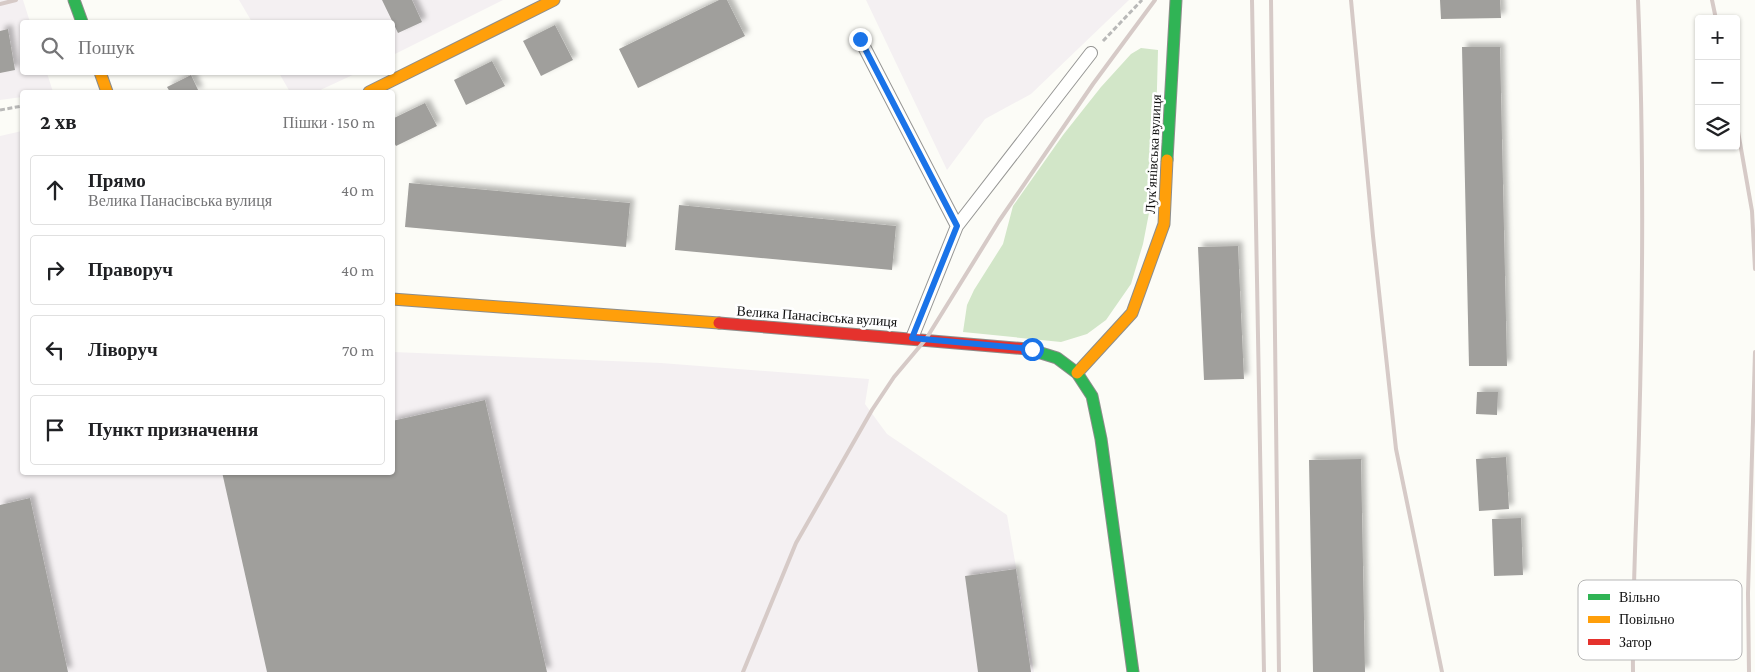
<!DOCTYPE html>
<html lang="uk">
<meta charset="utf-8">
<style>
body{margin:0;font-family:"Crimson Pro",serif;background:#f2f2f2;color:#202124}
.controls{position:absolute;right:15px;top:15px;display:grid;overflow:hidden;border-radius:5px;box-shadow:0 1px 4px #0004}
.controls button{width:45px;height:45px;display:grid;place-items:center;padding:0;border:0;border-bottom:1px solid #e0e0e0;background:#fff;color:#202124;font:25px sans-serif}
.stop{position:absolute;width:15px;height:15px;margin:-11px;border:4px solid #1a73e8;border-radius:50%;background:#fff}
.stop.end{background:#1a73e8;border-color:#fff;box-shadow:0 1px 5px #0008}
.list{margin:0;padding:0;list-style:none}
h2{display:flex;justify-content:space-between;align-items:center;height:65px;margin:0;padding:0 20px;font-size:21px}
h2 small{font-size:16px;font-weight:400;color:#757577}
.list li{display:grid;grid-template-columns:32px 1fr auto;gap:15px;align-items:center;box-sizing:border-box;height:70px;margin:0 10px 10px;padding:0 10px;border:1px solid #e0e0e0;border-radius:5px}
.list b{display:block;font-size:19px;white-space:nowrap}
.list p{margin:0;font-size:16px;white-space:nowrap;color:#757577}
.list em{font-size:16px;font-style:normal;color:#757577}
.icon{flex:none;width:28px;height:28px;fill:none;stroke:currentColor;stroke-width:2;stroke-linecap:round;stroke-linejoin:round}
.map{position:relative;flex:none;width:1755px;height:672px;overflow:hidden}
.search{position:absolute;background:#fff;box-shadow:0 1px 4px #0004;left:20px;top:20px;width:375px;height:55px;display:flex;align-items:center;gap:12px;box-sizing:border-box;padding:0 18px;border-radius:5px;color:#757577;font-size:19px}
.panel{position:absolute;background:#fff;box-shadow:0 1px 4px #0004;left:20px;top:90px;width:375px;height:385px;border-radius:5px}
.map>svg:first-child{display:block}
.industrial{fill:#f4f0f2}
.forest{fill:#d2e6c8}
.building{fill:#a09f9c;filter:url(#shadow)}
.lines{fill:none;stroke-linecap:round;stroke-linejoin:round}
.lane-casing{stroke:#969694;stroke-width:14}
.fast-casing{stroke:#8d8d8b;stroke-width:13}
.slow-casing{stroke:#8d8d8b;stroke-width:13}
.jam-casing{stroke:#8d8d8b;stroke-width:13}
.path{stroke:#b9b9b8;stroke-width:3;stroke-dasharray:5 2.5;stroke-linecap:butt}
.lane{stroke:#fffffe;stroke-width:12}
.fast{stroke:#30b455;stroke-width:11}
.slow{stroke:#ff9f0a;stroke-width:11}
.jam{stroke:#e5322d;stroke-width:11}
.rail{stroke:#d6cac7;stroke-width:4}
.route{stroke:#1a73e8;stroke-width:6}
.labels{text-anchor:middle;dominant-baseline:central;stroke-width:5;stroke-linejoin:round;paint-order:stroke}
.street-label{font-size:14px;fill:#101010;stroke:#fff}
.key{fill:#fff;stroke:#b7b7b7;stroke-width:1}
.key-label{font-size:14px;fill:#101010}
</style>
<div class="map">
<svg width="1755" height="672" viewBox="0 0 1755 672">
<defs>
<filter id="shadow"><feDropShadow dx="4.5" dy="-4.5" stdDeviation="2.5" flood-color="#0004"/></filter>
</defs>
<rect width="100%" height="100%" fill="#fcfcf7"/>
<path class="industrial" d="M0,0H23L30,22H22V72L47,73L53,92H22V97L0,100Z
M239,0H503L393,55L392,22H252Z
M866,0H1129L1031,94L985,119L947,170Z
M279,73H357L316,92H290Z
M22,131V472H392L393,352L661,363L869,379L865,404L887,434L1007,515L1034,672H0V136Z"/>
<path class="forest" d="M1141,48L1158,50L1155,163L1149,213L1143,244L1131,284L1106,320L1087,334L1061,342L963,332L967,305L974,290L1003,244L1013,206L1063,135L1101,87L1131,54Z"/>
<path class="building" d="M382,0H412L422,22L398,33Z
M719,0H727L745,36L638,88L619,49Z
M1440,0H1500L1501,18L1441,19Z
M555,25L573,60L541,76L523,41Z
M8,29L15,70L0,73V31Z
M1462,47H1500L1507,366H1469Z
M492,61L505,86L466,105L454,80Z
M191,75L199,92H170L167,87Z
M425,103L437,126L396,146L392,139V119Z
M409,183L630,203L626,247L405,227Z
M679,205L896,226L892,270L675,250Z
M1238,246L1244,379L1204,380L1198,247Z
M1477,392H1498L1497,415L1476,414Z
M485,400L547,672H267L222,472H392V421Z
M1506,457L1509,509L1479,511L1476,459Z
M1361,459L1365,672H1313L1309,460Z
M30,498L68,672H0V505Z
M1521,518L1523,575L1494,576L1492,519Z
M1016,569L1031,672H978L965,576Z"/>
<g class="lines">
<defs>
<path id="lane" d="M860,39L957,226L912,338
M957,226L1091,53"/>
<path id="fast" d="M74,0L82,22
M1167,160L1176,0
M1028,349L1057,358L1077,373L1092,396L1101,439L1133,672"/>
<path id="slow" d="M100,72L107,92
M369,92L554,0
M392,299L719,323
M1077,373L1132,313L1164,224L1167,160"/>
<path id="jam" d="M719,323L1028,349"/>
</defs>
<use href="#lane" class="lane-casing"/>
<use href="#fast" class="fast-casing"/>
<use href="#slow" class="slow-casing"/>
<use href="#jam" class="jam-casing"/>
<path class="path" d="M1103,41L1142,0
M0,110L22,106"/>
<use href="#lane" class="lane"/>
<use href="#fast" class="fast"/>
<use href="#slow" class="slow"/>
<use href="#jam" class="jam"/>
<path class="rail" d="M1252,0L1264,672
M1271,0L1279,672
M1351,0L1373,236L1396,449L1442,672
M1712,0L1716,19
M0,4L16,0
M1736,120L1752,211L1755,269
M743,672L796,543L872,410L894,377L926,339L999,221L1093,84L1155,0
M1633,672C1632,593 1637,514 1639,434C1643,290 1644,145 1638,0
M1749,672L1748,593L1755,352"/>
</g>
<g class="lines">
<path class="route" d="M860,39L957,226L912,338L1032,349"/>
</g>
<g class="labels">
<g class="street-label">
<text transform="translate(1153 154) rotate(-87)">Лук’янівська вулиця</text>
<text transform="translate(817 316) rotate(4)">Велика Панасівська вулиця</text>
</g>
</g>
<rect x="1578" y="580" width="164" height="80" rx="8" class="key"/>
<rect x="1588" y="594" width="22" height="6" fill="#30b455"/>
<rect x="1588" y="616" width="22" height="7" fill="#ff9f0a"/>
<rect x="1588" y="639" width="22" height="6" fill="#e5322d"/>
<g class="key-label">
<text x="1619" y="602">Вільно</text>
<text x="1619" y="624">Повільно</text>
<text x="1619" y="647">Затор</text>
</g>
</svg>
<div class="controls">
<button>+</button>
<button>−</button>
<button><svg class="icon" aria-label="layers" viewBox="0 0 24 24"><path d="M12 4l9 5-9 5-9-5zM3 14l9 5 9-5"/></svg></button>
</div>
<div class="stop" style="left:1032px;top:349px"></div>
<div class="stop end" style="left:860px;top:39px"></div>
<div class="search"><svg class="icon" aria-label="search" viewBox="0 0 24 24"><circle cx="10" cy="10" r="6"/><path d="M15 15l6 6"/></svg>Пошук</div>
<section class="panel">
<h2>2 хв<small>Пішки · 150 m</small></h2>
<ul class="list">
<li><svg class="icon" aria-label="ahead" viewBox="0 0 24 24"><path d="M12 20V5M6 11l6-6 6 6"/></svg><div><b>Прямо</b><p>Велика Панасівська вулиця</p></div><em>40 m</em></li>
<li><svg class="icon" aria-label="right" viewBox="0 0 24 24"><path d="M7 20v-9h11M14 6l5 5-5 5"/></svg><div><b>Праворуч</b></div><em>40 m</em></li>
<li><svg class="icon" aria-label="left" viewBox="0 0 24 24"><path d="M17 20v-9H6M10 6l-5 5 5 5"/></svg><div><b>Ліворуч</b></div><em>70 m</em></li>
<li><svg class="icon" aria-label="arrive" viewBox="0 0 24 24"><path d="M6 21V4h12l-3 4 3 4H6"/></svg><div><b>Пункт призначення</b></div></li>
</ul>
</section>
</div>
